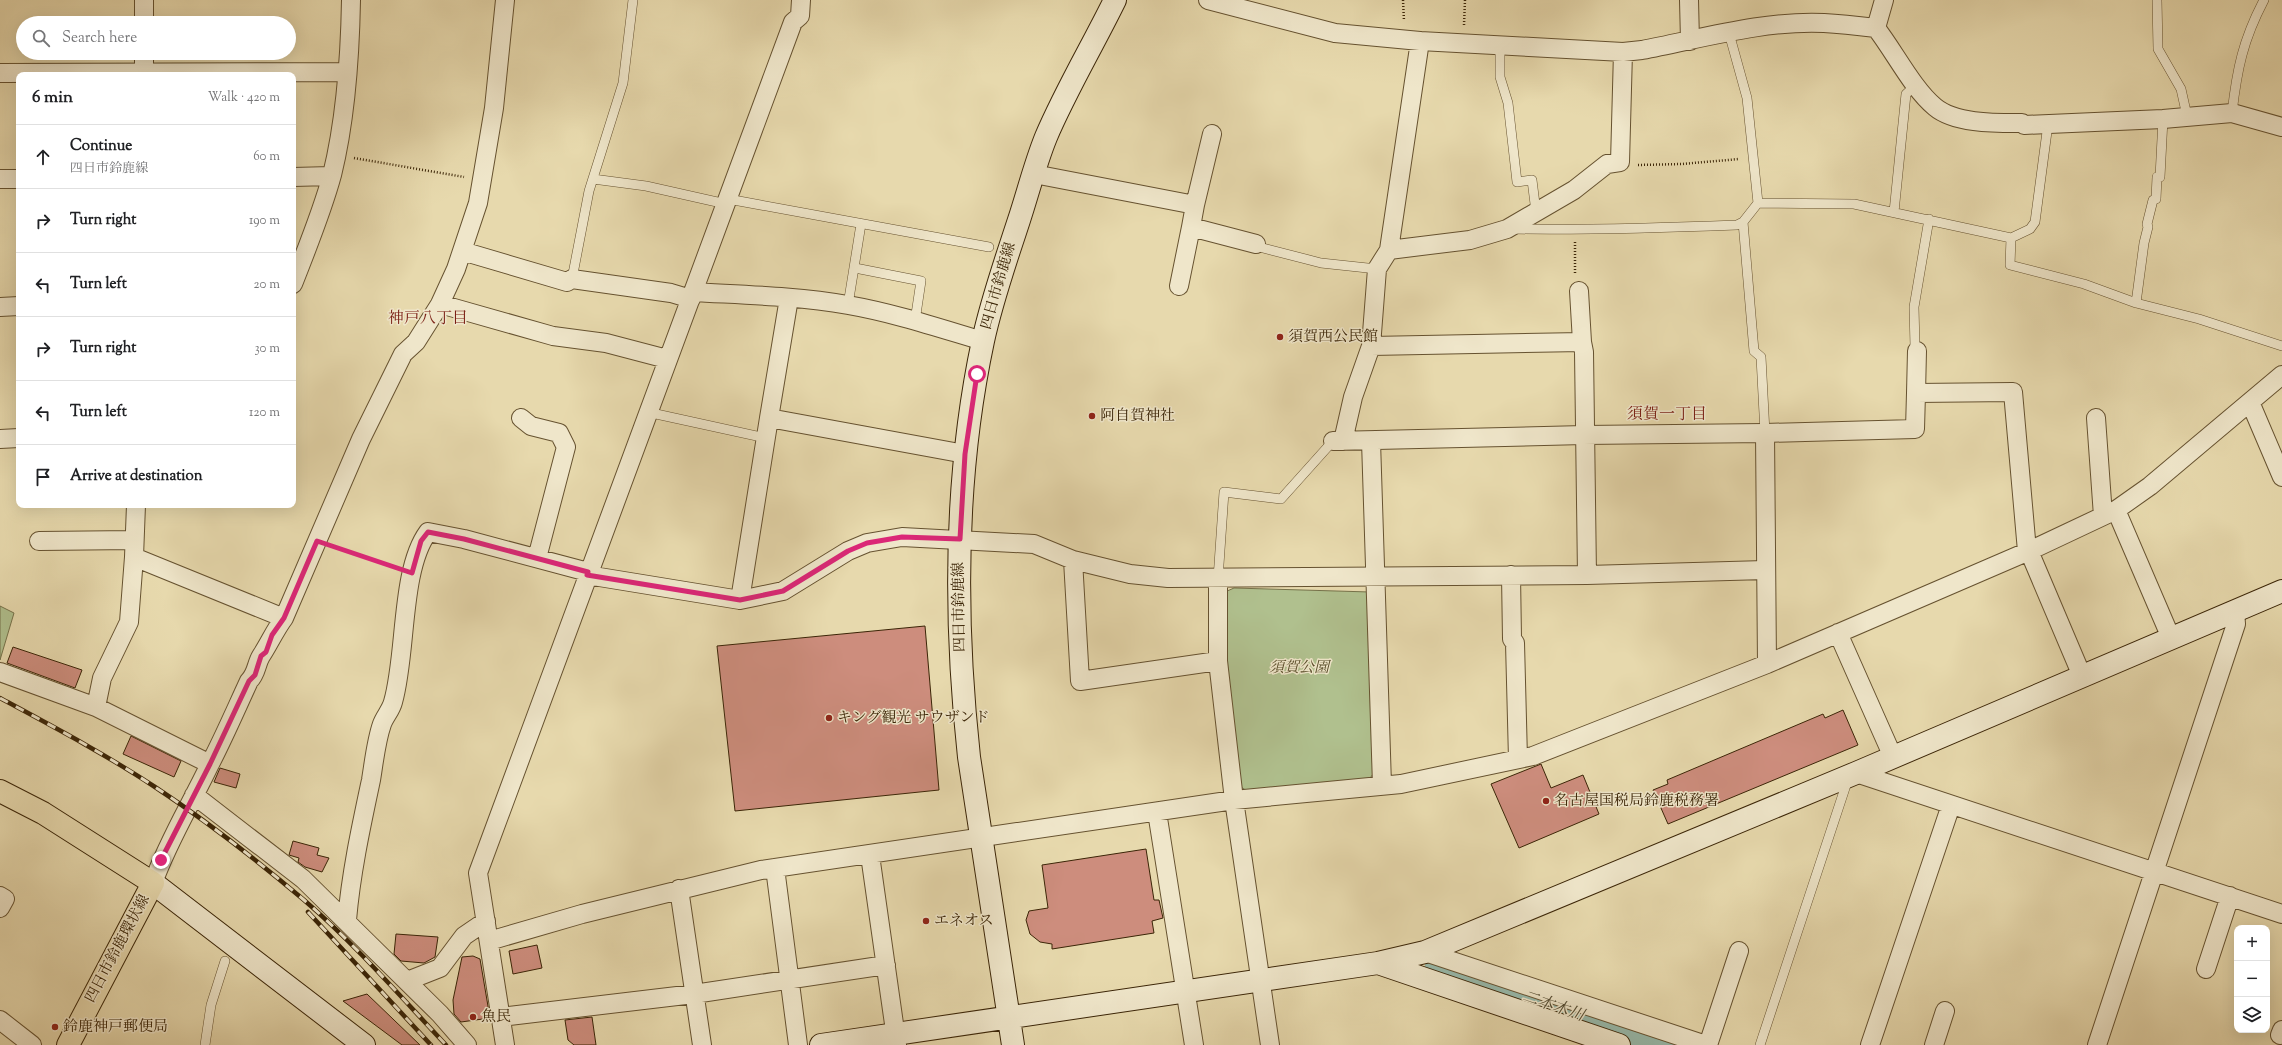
<!DOCTYPE html>
<meta charset="utf-8">
<style>
body{margin:0;font-family:"Sorts Mill Goudy","Noto Serif JP",serif;background:#f2f2f2;color:#202124}
.controls{position:absolute;right:12px;bottom:12px;display:grid;overflow:hidden;border-radius:8px;box-shadow:0 4px 16px #0002}
.controls button{width:36px;height:36px;display:grid;place-items:center;padding:0;border:0;border-bottom:1px solid #e0e0e0;background:#fff;color:#202124;font:20px sans-serif}
.stop{position:absolute;width:12px;height:12px;margin:-9px;border:3px solid #db2777;border-radius:50%;background:#fff}
.stop.end{background:#db2777;border-color:#fff;box-shadow:0 1px 4px #0008}
.list{margin:0;padding:0;list-style:none}
h2{display:flex;justify-content:space-between;align-items:center;height:52px;margin:0;padding:0 16px;font-size:17px}
h2 small{font-size:13px;font-weight:400;color:#757577}
.list li{display:grid;grid-template-columns:26px 1fr auto;gap:12px;align-items:center;box-sizing:border-box;height:64px;padding:0 16px;border-top:1px solid #e0e0e0}
.list b{display:block;font-size:15px;white-space:nowrap}
.list p{margin:0;font-size:13px;white-space:nowrap;color:#757577}
.list em{font-size:13px;font-style:normal;color:#757577}
.icon{flex:none;width:22px;height:22px;fill:none;stroke:currentColor;stroke-width:2;stroke-linecap:round;stroke-linejoin:round}
.map{position:relative;flex:none;width:2282px;height:1045px;overflow:hidden}
.search{position:absolute;background:#fff;box-shadow:0 4px 16px #0002;left:16px;top:16px;width:280px;height:44px;display:flex;align-items:center;gap:10px;box-sizing:border-box;padding:0 14px;border-radius:22px;color:#757577;font-size:15px}
.panel{position:absolute;background:#fff;box-shadow:0 4px 16px #0002;left:16px;top:72px;width:280px;height:436px;border-radius:8px}
.map>svg:first-child{display:block}
.green{fill:#b0c08e;stroke:#76724a}
.lines{fill:none;stroke-linecap:round;stroke-linejoin:round}
.river{stroke:#97baac;stroke-width:35}
.building{fill:#cd8d7d;stroke:#3b2507}
.lane-casing{stroke:#665230;stroke-width:10}
.street-casing{stroke:#665230;stroke-width:20}
.secondary-casing{stroke:#3b2507;stroke-width:24}
.primary-casing{stroke:#3b2507;stroke-width:24}
.path{stroke:#3b2507;stroke-width:2.5;stroke-dasharray:1 2;stroke-linecap:butt}
.lane{stroke:#efe6ca;stroke-width:9}
.street{stroke:#efe6ca;stroke-width:18}
.secondary{stroke:#efe6ca;stroke-width:22}
.primary{stroke:#e7d9ad;stroke-width:22}
.rail-casing{stroke:#3b2507;stroke-width:4.5}
.rail{stroke:#efe6ca;stroke-width:3;stroke-dasharray:9;stroke-linecap:butt}
.route{stroke:#db2777;stroke-width:5}
.poi-dot{fill:#8f2418;stroke:#efe6ca;stroke-width:1.5}
.labels{text-anchor:middle;dominant-baseline:central;stroke-width:3;stroke-linejoin:round;paint-order:stroke}
.street-label{font-size:15px;fill:#3b2507;stroke:#efe6ca}
.poi-label{font-size:15px;fill:#3b2507;stroke:#efe6ca;text-anchor:start}
.park-label{font-size:15px;font-style:italic;fill:#584c29;stroke:#efe6ca}
.neighbourhood-label{font-size:16px;fill:#7a1f14;stroke:#efe6ca}
.water-label{font-size:16px;font-style:italic;fill:#524a30;stroke:#efe6ca}
</style>
<div class="map">
<svg width="2282" height="1045" viewBox="0 0 2282 1045">
<rect width="100%" height="100%" fill="#e7d9ad"/>
<filter id="stains"><feTurbulence type="fractalNoise" baseFrequency=".005" numOctaves="4"/><feColorMatrix values="0 0 0 0 .2 0 0 0 0 .09 0 0 0 0 .02 0 0 0 .5 -.17"/></filter>
<radialGradient id="worn" r=".72"><stop offset=".6" stop-color="#630" stop-opacity="0"/><stop offset="1" stop-color="#630" stop-opacity=".3"/></radialGradient>
<path class="green" d="M1234,588L1370,592L1373,774L1368,781L1249,792L1239,786L1228,681L1225,592Z
M0,606L14,613L0,660Z"/>
<g class="lines">
<path class="river" d="M1442,969L1663,1045"/>
</g>
<path class="building" d="M925,626L939,790L735,811L717,646Z
M13,647L82,670L75,688L7,663Z
M1843,710L1858,745L1668,824L1653,790L1668,784L1667,780L1823,714L1825,718Z
M131,736L181,761L174,777L123,754Z
M1541,764L1551,788L1583,775L1599,814L1519,848L1491,784Z
M220,768L240,774L236,788L214,782Z
M293,841L319,848L317,855L329,858L322,872L305,867L298,862L299,858L289,855Z
M1146,849L1154,900H1159L1163,918L1152,921L1154,933L1052,949V944L1040,942L1030,934L1026,920L1029,911L1048,908L1042,865Z
M396,934L438,937L435,957L424,963L401,961L394,954Z
M537,945L542,968L513,974L509,951Z
M473,956L480,959L490,1018L461,1022L454,1014L453,1000L462,957Z
M367,994L420,1045H402L343,1001Z
M592,1017L596,1045H574L568,1040L565,1020Z"/>
<g class="lines">
<defs>
<path id="lane" d="M2157,0L2158,49L2181,89L2187,116
M1729,33L1747,98L1758,203L1743,222L1754,351L1761,357L1765,433
M1500,45V77L1508,103L1517,182L1532,180L1536,212
M2232,113C2237,69 2243,40 2264,0
M593,179L646,186L726,204
M728,199L989,247
M1758,203L1854,204L2011,238L2030,229L2035,222L2048,124
M1894,212L1906,94L1916,85
M1513,229C1588,230 1662,228 1737,225L1743,222
M2011,238L2010,265L2084,284L2136,303L2199,319L2282,346
M1256,244L1259,247L1321,263L1377,269
M855,268L921,281L915,321
M572,279L589,191L623,83L633,0
M2136,303L2144,243L2148,227L2147,224L2153,200L2156,199L2157,177H2160L2163,119
M848,305L861,224
M1917,351L1915,347L1914,307L1929,219
M647,412L766,438
M1218,579L1224,492L1281,499L1333,441
M205,1045L211,1005L225,961
M1760,1045L1848,779"/>
<path id="street" d="M1208,0L1335,33L1420,41L1623,52L1642,50C1700,39 1765,20 1824,23C1841,24 1859,26 1876,28C1894,51 1913,89 1935,107C1955,124 1997,123 2022,123L2024,125L2163,119L2232,113L2282,127
M1689,0L1690,41
M144,23V0
M1876,28L1884,0
M0,73L347,72
M144,75V53
M1034,174L1195,205L1191,227L1256,244
M293,177L331,176
M0,179H19
M1195,205L1212,134
M1389,250L1470,240L1507,229L1574,190L1607,164L1620,162L1623,52
M462,251L567,282L572,279L671,293L691,299
M293,284C307,248 322,212 332,175C346,118 350,58 351,0
M1179,286L1191,227
M1579,291L1582,342
M693,292C745,295 797,296 848,305C894,313 939,328 983,341
M789,298L769,418L965,454
M440,304L553,336L606,343L667,359
M0,307L19,306
M1371,346L1582,342L1584,352L1587,575
M1916,393L1917,351
M2250,402L2282,477
M521,418L531,426L559,433L566,447L537,558
M2096,418L2103,516
M1765,433L1767,664
M0,439L19,438
M1333,441L1584,435L1765,433L1915,429L1916,393L2013,392L2027,551
M1343,441L1353,397L1371,346L1377,269L1389,250L1390,243L1420,41
M1371,441L1382,785
M136,505L134,557L284,618
M2116,510L2171,638
M39,541L134,540
M2029,551L2082,676
M1073,560L1080,681L1218,661
M587,575L740,600L783,591L848,551L867,543L902,537L1034,544L1073,560L1130,574L1168,578L1587,575L1765,570
M1511,575L1512,639L1515,643L1518,759
M1218,579V661L1234,800L1270,1045
M740,600L769,418
M1838,633L1893,757
M0,672L96,707L210,764
M96,707L102,678L129,622L134,557
M1856,773L2282,914
M194,795L303,879L440,1014L467,1045
M1157,812L1194,1045
M870,855L897,1045
M775,868L798,1045
M153,883C168,841 191,804 210,764C224,737 236,709 249,681C257,673 256,664 261,656C269,644 275,630 284,618L361,439L403,354L416,342L440,304L456,269L478,203L494,108L505,0
M679,889L702,1045
M0,896L5,899L0,908
M347,920C351,873 361,827 371,780C374,762 376,741 382,724C385,716 391,710 393,702C407,654 400,570 428,532L464,539L588,572
M489,941L582,914L761,870L1234,800L1401,784L1533,756L1767,664L2029,551L2116,510L2150,486L2282,375
M1425,952L1706,1045
M2206,969L2230,896
M407,981L440,968L464,936L486,921
M501,1017L694,994L886,965
M0,1020L32,1045
M2280,1035L2282,1030
M505,1045L478,873L793,22L800,16L801,0
M1708,1045L1739,951
M1870,1045L1951,805
M1934,1045L1945,1011
M2097,1045L2236,624L2235,611"/>
<path id="secondary" d="M153,883L364,1045
M1378,963L1619,1045
M821,1045L1378,963L1425,952L1856,773L2282,591
M1013,1045L969,757C954,619 954,477 983,341C992,299 1006,260 1019,220C1028,193 1035,164 1046,137C1065,92 1093,45 1115,0"/>
<path id="primary" d="M0,791L43,813L153,883L68,1045"/>
</defs>
<use href="#lane" class="lane-casing"/>
<use href="#street" class="street-casing"/>
<use href="#secondary" class="secondary-casing"/>
<use href="#primary" class="primary-casing"/>
<path class="path" d="M1403,0L1404,21
M1464,25L1465,0
M354,158L464,177
M1638,165L1682,164L1739,159
M1575,242V273
M335,547L395,567"/>
<use href="#lane" class="lane"/>
<use href="#street" class="street"/>
<use href="#secondary" class="secondary"/>
<use href="#primary" class="primary"/>
<defs>
<path id="rail" d="M0,698C52,726 105,754 155,787C205,820 258,861 304,900C355,944 400,996 446,1045
M308,912L431,1045"/>
</defs>
<use href="#rail" class="rail-casing"/>
<use href="#rail" class="rail"/>
</g>
<g class="lines">
<path class="route" d="M161,860L210,764L249,681L255,675L261,656L266,652L272,635L284,618L317,541L412,573L421,541L428,532L464,539L588,572L587,575L740,600L783,591L848,551L867,543L902,537L960,539L965,454L977,374"/>
</g>
<g class="poi-dot">
<circle cx="1280" cy="337" r="4"/>
<circle cx="1092" cy="416" r="4"/>
<circle cx="829" cy="718" r="4"/>
<circle cx="1546" cy="801" r="4"/>
<circle cx="926" cy="921" r="4"/>
<circle cx="473" cy="1017" r="4"/>
<circle cx="55" cy="1027" r="4"/>
</g>
<g class="labels">
<g class="street-label">
<text transform="translate(999 286) rotate(-74)">四日市鈴鹿線</text>
<text transform="translate(960 607) rotate(-91)">四日市鈴鹿線</text>
<text transform="translate(118 949) rotate(-62)">四日市鈴鹿環状線</text>
</g>
<g class="poi-label">
<text x="1288" y="337">須賀西公民館</text>
<text x="1100" y="416">阿自賀神社</text>
<text x="837" y="718">キング観光 サウザンド</text>
<text x="1554" y="801">名古屋国税局鈴鹿税務署</text>
<text x="934" y="921">エネオス</text>
<text x="481" y="1017">魚民</text>
<text x="63" y="1027">鈴鹿神戸郵便局</text>
</g>
<g class="park-label">
<text x="1299" y="668">須賀公園</text>
</g>
<g class="neighbourhood-label">
<text x="428" y="319">神戸八丁目</text>
<text x="1667" y="415">須賀一丁目</text>
</g>
<g class="water-label">
<text transform="translate(1553 1007) rotate(19)">二本木川</text>
</g>
</g>
<rect width="100%" height="100%" filter="url(#stains)"/>
<rect width="100%" height="100%" fill="url(#worn)"/>
</svg>
<div class="controls">
<button>+</button>
<button>−</button>
<button><svg class="icon" aria-label="layers" viewBox="0 0 24 24"><path d="M12 4l9 5-9 5-9-5zM3 14l9 5 9-5"/></svg></button>
</div>
<div class="stop" style="left:977px;top:374px"></div>
<div class="stop end" style="left:161px;top:860px"></div>
<div class="search"><svg class="icon" aria-label="search" viewBox="0 0 24 24"><circle cx="10" cy="10" r="6"/><path d="M15 15l6 6"/></svg>Search here</div>
<section class="panel">
<h2>6 min<small>Walk · 420 m</small></h2>
<ul class="list">
<li><svg class="icon" aria-label="ahead" viewBox="0 0 24 24"><path d="M12 20V5M6 11l6-6 6 6"/></svg><div><b>Continue</b><p>四日市鈴鹿線</p></div><em>60 m</em></li>
<li><svg class="icon" aria-label="right" viewBox="0 0 24 24"><path d="M7 20v-9h11M14 6l5 5-5 5"/></svg><div><b>Turn right</b></div><em>190 m</em></li>
<li><svg class="icon" aria-label="left" viewBox="0 0 24 24"><path d="M17 20v-9H6M10 6l-5 5 5 5"/></svg><div><b>Turn left</b></div><em>20 m</em></li>
<li><svg class="icon" aria-label="right" viewBox="0 0 24 24"><path d="M7 20v-9h11M14 6l5 5-5 5"/></svg><div><b>Turn right</b></div><em>30 m</em></li>
<li><svg class="icon" aria-label="left" viewBox="0 0 24 24"><path d="M17 20v-9H6M10 6l-5 5 5 5"/></svg><div><b>Turn left</b></div><em>120 m</em></li>
<li><svg class="icon" aria-label="arrive" viewBox="0 0 24 24"><path d="M6 21V4h12l-3 4 3 4H6"/></svg><div><b>Arrive at destination</b></div></li>
</ul>
</section>
</div>
